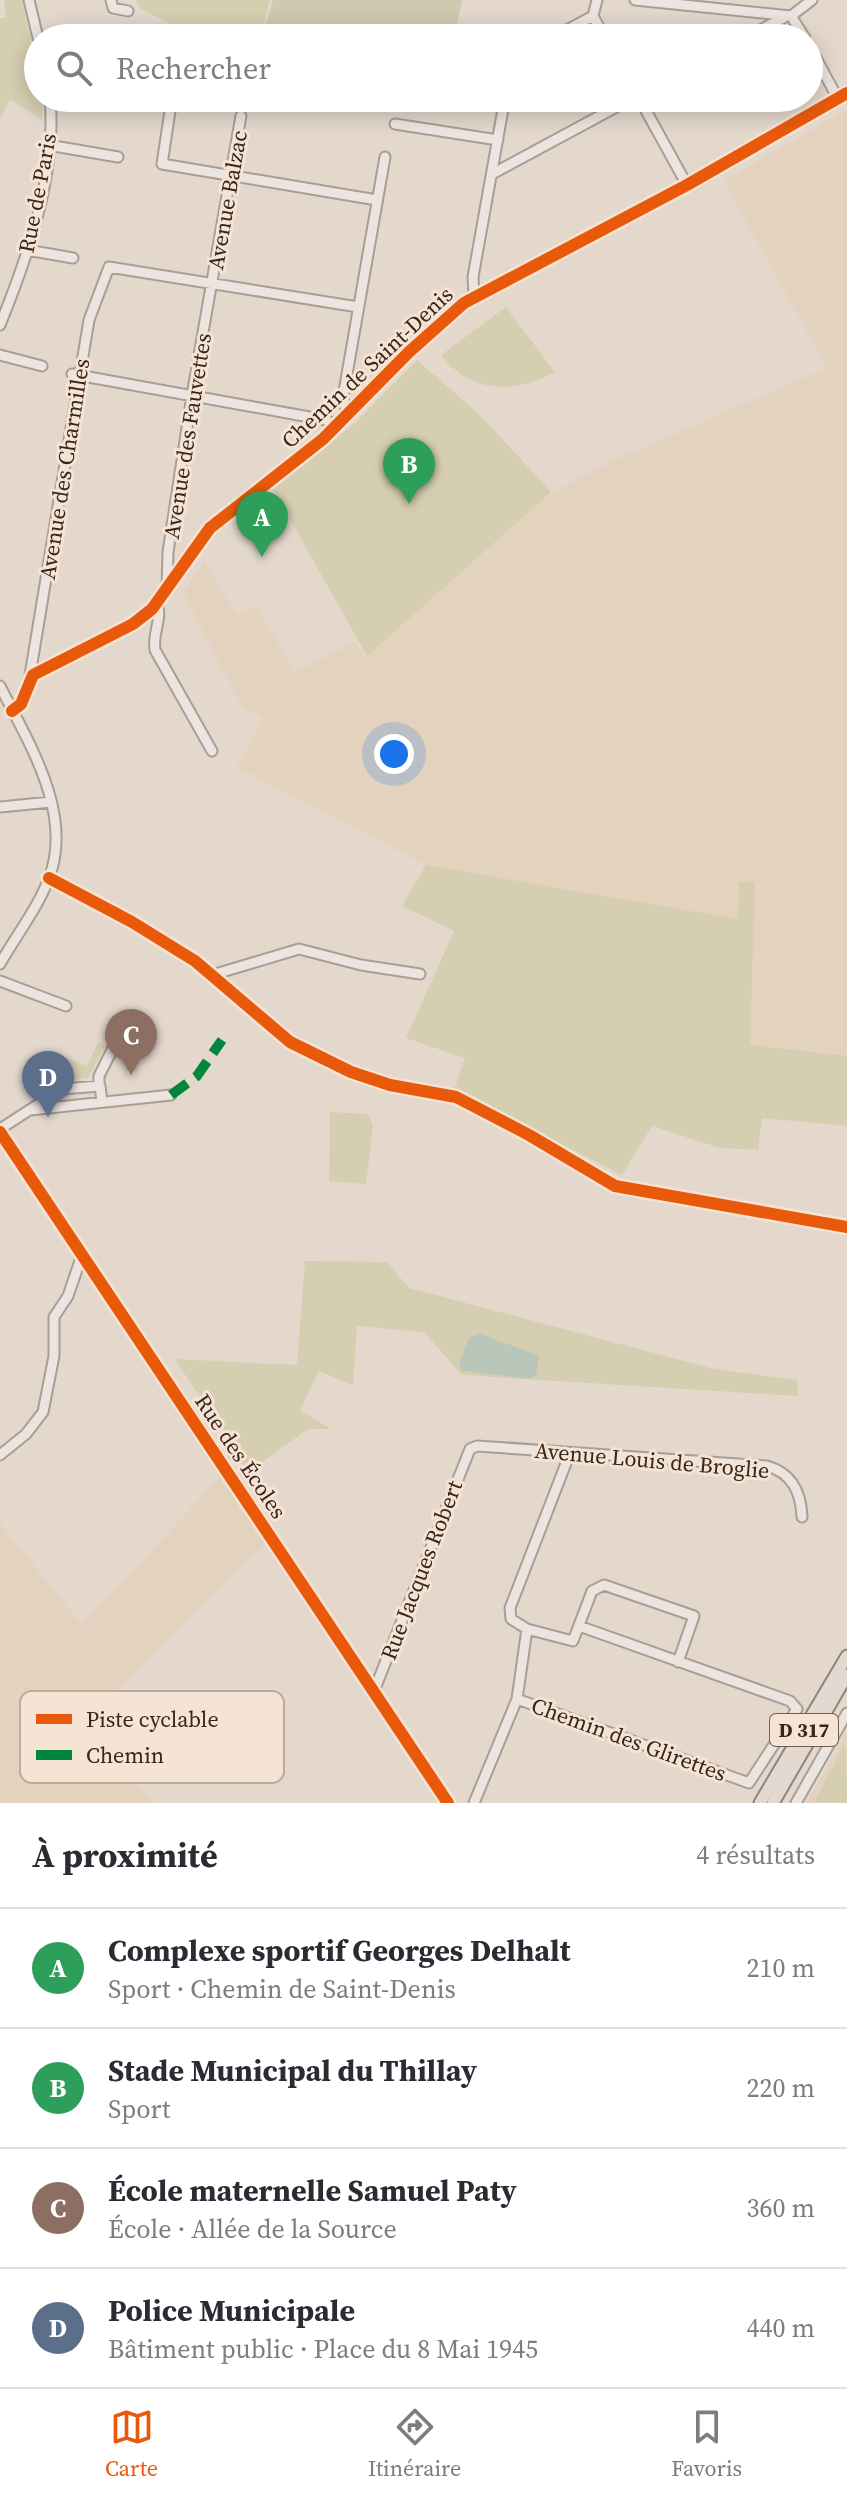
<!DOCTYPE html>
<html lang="fr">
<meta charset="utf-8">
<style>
body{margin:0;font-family:"Source Serif 4",serif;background:#f7f7f7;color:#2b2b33}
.you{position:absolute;left:394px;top:754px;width:28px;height:28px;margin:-20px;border:6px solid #fff;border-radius:50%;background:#1a73e8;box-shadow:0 0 0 12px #1a73e833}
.badge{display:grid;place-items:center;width:52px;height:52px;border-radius:50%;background:#ea580c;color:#fff;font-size:26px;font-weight:700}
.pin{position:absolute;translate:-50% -66px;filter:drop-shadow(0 2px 4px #0008)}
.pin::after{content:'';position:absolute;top:42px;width:28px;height:24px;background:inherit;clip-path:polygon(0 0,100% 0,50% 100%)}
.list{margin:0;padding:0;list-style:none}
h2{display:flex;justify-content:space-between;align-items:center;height:104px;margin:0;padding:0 32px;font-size:34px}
h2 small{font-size:26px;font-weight:400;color:#7c7c81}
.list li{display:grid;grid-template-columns:52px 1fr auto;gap:24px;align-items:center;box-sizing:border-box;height:120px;padding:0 32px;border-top:2px solid #e1e1e2}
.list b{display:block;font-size:30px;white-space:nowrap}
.list p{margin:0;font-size:26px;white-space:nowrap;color:#7c7c81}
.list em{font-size:26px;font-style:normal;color:#7c7c81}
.icon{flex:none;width:44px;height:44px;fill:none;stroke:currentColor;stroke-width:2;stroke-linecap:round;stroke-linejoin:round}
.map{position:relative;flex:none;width:847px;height:1803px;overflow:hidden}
.search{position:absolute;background:#fff;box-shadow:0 4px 20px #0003;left:24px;right:24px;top:24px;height:88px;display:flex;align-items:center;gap:20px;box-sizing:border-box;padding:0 28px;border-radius:44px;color:#7c7c81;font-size:30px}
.sheet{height:584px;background:#fff}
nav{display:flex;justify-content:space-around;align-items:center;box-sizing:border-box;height:112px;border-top:2px solid #e1e1e2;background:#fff;font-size:22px;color:#7c7c81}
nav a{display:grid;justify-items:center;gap:4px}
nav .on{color:#ea580c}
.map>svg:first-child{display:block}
.farmland{fill:#e3d3be}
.green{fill:#d6ceb0}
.cemetery{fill:#d0c8af}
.water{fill:#b9c7ba}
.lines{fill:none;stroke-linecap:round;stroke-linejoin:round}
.minor-casing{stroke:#a99e96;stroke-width:13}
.major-casing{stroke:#8f837d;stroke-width:15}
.minor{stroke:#ece5df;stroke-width:9}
.major{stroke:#e3d9d0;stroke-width:11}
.quiet{stroke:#00873e;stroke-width:10;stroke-dasharray:20 10;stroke-linecap:butt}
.cycleway-casing{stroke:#f5e3d3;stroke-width:17}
.cycleway{stroke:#e8590c;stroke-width:12}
.labels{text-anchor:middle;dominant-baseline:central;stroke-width:6;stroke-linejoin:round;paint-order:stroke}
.shield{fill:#f5e3d3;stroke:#705e54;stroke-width:2}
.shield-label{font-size:20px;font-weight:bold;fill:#37251e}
.street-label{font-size:22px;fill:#37251e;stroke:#f5e3d3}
.key{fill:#f5e3d3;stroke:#bcaa9d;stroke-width:2}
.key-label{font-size:22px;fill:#37251e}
</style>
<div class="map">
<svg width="847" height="1803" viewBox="0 0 847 1803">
<rect width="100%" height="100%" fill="#e4d8cd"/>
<path class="farmland" d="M847,109V1056L750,1046L738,919L426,865L237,767L263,719L241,705L183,592L205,562L237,616L256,607L296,672L355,642L365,656L542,498L612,461L827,368L724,181Z
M222,1475L267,1543L85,1722L152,1803H0V1523L82,1625Z
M847,1732V1803H806Z"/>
<path class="green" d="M4,0H22L38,75V98H43L42,120L10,99L0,119V18H6Z
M136,0H270L260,38H198L141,9Z
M506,307L555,372C515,394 471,394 441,355Z
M417,360L480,415L551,492L367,656L273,489L355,423Z
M426,865L738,919L739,882H755L750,1045L847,1056V1126L762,1118L758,1150L720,1148L652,1126L622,1175L454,1090L465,1058L406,1038L454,931L402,906Z
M98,1042L105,1046L88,1078L59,1082L49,1079L59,1055L87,1066Z
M330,1112L368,1114L373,1125L366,1184L329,1181Z
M305,1261L387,1262L409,1288L714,1369L797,1380L798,1396L462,1375L424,1332L357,1326L353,1385L319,1371L300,1410L331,1429H308L254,1468L227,1459L233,1443L174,1359L297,1365Z
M845,1744L847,1803H814Z"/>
<path class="cemetery" d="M273,0H462L454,38H262Z"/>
<path class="water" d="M479,1333L539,1356L536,1375L530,1379L463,1371L459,1363L469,1338Z"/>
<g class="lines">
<defs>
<path id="minor" d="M29,0L38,38
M111,0L113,8L128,11
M635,0L791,16L805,38
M593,16L605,38
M791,16L812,0
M552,38L593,16L597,0
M745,38L785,17
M809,45L838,99
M172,98L162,164L377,200
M639,98L687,185
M395,124L498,140
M48,145L118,157
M492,174L633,98
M27,250L73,258
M474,296L473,277L505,98
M0,325C28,256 57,173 50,98
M0,355L42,366
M72,374L326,420L335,425
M347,416L343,397L385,157
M167,590L168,552L192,395L241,116
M157,603C163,617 152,634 155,650L212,751
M29,681L89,320L109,267L358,307
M0,686C28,742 74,813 49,878C38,908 15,937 0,964
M12,711L21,704L33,675L133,624L152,609L210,528L323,439L409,352L464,303L687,185L847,93
M0,807L51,802
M49,878L132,922L195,961L290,1042L351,1072L390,1085L456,1097L529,1135L615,1186L847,1227
M212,975L299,949L361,965L420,974
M0,981L66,1006
M99,1086V1076L114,1046
M30,1110L171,1095
M0,1129L62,1089L100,1086L102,1102
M0,1132L448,1803
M570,1453L510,1608L511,1619L527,1629L573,1641L592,1591L604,1585L694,1616L678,1662
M0,1455L26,1434L43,1412L54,1356V1317L68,1296L82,1255
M374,1691L470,1449L477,1446L767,1466C792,1473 801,1492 802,1517
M517,1699L749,1783L797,1709L790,1701L579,1626
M474,1803L517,1699L527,1629
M796,1803L847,1713"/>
<path id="major" d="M760,1803L847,1656
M773,1803L847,1675"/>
</defs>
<use href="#minor" class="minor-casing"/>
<use href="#major" class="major-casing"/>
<use href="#minor" class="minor"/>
<use href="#major" class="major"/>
<path class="quiet" d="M171,1095L197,1076L222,1040"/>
<defs>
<path id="cycleway" d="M12,711L21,704L33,675L133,624L152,609L210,528L323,439L409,352L464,303L687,185L847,93
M49,878L132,922L195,961L290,1042L351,1072L390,1085L456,1097L529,1135L615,1186L847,1227
M0,1132L448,1803"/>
</defs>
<use href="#cycleway" class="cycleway-casing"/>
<use href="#cycleway" class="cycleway"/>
</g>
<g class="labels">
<rect class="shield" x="770" y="1714" width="68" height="32" rx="6"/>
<g class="shield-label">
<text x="804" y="1730">D 317</text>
</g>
<g class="street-label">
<text transform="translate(37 193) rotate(-79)">Rue de Paris</text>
<text transform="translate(227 200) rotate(-80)">Avenue Balzac</text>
<text transform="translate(367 367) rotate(-43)">Chemin de Saint-Denis</text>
<text transform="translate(187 436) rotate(-81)">Avenue des Fauvettes</text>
<text transform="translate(64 469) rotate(-81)">Avenue des Charmilles</text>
<text transform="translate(241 1456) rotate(56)">Rue des Écoles</text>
<text transform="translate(652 1460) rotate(5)">Avenue Louis de Broglie</text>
<text transform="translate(421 1570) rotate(-69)">Rue Jacques Robert</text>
<text transform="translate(629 1739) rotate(20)">Chemin des Glirettes</text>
</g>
</g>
<rect x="20" y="1691" width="264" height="92" rx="12" class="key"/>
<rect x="36" y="1714" width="36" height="10" fill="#e8590c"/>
<rect x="36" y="1750" width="36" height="10" fill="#00873e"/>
<g class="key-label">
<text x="86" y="1727">Piste cyclable</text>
<text x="86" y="1763">Chemin</text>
</g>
</svg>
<div class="you"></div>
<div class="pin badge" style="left:262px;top:557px;background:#2e9e5b">A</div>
<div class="pin badge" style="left:409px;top:504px;background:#2e9e5b">B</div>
<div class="pin badge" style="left:131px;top:1075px;background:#8d6e63">C</div>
<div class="pin badge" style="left:48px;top:1117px;background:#5c6f8a">D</div>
<div class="search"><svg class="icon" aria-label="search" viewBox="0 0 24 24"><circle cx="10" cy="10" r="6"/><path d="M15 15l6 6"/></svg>Rechercher</div>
</div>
<section class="sheet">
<h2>À proximité<small>4 résultats</small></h2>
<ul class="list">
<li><span class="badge" style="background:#2e9e5b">A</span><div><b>Complexe sportif Georges Delhalt</b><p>Sport · Chemin de Saint-Denis</p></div><em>210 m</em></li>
<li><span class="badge" style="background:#2e9e5b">B</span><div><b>Stade Municipal du Thillay</b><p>Sport</p></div><em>220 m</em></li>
<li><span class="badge" style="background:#8d6e63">C</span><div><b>École maternelle Samuel Paty</b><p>École · Allée de la Source</p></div><em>360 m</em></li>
<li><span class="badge" style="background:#5c6f8a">D</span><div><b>Police Municipale</b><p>Bâtiment public · Place du 8 Mai 1945</p></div><em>440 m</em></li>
</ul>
</section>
<nav>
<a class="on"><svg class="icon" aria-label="map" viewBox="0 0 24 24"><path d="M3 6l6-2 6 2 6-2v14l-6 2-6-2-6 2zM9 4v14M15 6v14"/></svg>Carte</a>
<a><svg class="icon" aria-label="directions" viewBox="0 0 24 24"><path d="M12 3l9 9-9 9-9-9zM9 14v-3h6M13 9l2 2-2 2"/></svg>Itinéraire</a>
<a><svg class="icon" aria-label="saved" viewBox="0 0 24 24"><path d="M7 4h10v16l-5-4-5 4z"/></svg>Favoris</a>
</nav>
